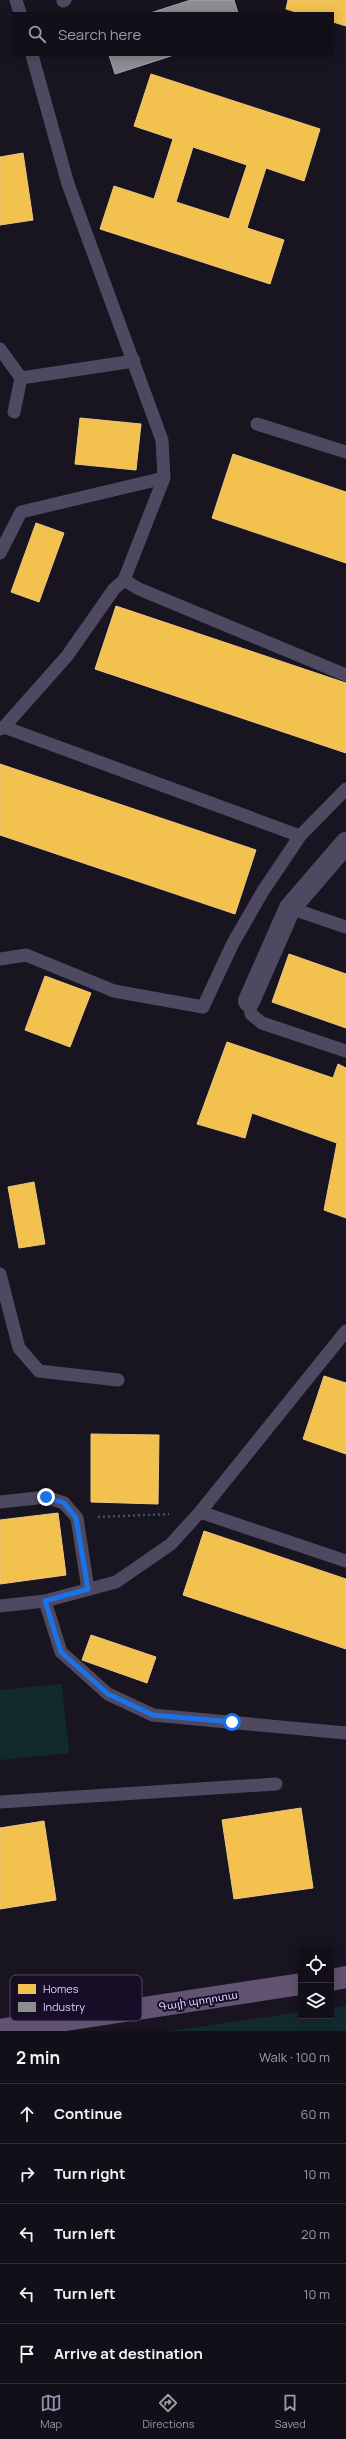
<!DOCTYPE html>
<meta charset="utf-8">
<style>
body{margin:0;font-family:Manrope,"Noto Sans Armenian",sans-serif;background:#1b1821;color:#f1f3f6}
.controls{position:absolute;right:12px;bottom:12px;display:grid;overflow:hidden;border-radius:0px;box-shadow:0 2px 10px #0003}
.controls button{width:36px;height:36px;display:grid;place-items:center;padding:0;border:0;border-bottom:1px solid #312f37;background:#120f18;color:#f1f3f6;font:20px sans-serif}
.stop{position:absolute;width:12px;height:12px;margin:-9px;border:3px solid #1a73e8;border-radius:50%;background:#fff}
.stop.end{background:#1a73e8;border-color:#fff;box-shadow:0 1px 4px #0008}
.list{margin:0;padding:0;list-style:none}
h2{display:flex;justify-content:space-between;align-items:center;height:52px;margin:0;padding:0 16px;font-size:17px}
h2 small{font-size:13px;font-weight:400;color:#9c9ca2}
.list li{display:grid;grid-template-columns:26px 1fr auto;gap:12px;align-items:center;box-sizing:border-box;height:60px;padding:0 16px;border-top:1px solid #312f37}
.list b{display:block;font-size:15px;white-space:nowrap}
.list em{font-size:13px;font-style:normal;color:#9c9ca2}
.icon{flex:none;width:22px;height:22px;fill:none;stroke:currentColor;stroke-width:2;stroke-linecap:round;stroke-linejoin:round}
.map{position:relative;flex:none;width:346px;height:2031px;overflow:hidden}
.search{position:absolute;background:#120f18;box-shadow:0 2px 10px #0003;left:12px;right:12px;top:12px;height:44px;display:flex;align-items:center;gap:10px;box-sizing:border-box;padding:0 14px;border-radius:0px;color:#9c9ca2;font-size:15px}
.sheet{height:352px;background:#120f18}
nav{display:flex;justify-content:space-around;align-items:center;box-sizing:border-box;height:56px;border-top:1px solid #312f37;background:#120f18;font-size:11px;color:#9c9ca2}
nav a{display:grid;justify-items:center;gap:2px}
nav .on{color:#9991b1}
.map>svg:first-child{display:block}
.green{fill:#122a2e}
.homes{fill:#f2c14e;stroke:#ecc783;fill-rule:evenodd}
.industry{fill:#8d8d92;stroke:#a6a2b3}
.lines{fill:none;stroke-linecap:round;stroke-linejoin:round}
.path{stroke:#485263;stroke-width:2.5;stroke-dasharray:2 3;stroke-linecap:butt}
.lane{stroke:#4e4961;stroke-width:13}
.street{stroke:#4e4961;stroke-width:22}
.primary{stroke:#635372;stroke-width:22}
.route{stroke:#1a73e8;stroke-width:5}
.labels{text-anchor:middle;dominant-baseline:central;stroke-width:4;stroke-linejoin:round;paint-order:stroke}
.street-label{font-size:11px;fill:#dfd4ff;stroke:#160e26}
.key{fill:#160e26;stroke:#524967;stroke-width:1}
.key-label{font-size:11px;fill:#dfd4ff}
</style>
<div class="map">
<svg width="346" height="2031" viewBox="0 0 346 2031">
<rect width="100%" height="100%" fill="#181420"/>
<path class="green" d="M62,1684L69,1753L0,1760V1690Z
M346,2006V2031H170L301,2012V2016H331V2008Z"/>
<path class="homes" d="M288,0H346V26L333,22V13H299L286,9Z
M151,74L320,129L304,181L266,168L247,228L284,240L270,284L100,229L114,186L154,199L173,139L134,126ZM193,147L247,165L229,219L176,202Z
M23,153L33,220L0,225V157Z
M80,418L141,424L136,470L75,464Z
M233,454L346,492V563L212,518Z
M36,523L64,533L39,602L11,592Z
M116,606L346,683V753L95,669Z
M0,764L256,850L235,914L0,835Z
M289,954L346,974V1028L272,1002Z
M45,976L91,993L70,1047L25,1030Z
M227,1042L333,1078L338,1064L346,1068V1218L324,1210L337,1143L252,1113L245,1138L197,1124Z
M34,1182L45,1244L19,1248L8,1187Z
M324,1376L346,1383V1454L303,1439Z
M91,1434L159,1435L158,1504L91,1502Z
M58,1513L66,1575L0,1584V1520Z
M204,1531L346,1579V1649L183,1595Z
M91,1635L156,1657L147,1683L82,1660Z
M301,1808L313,1888L234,1899L222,1820Z
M44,1821L56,1900L0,1909V1828Z"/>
<path class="industry" d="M191,0H234L238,13H150Z
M109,55H174L115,74Z"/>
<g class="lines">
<path class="path" d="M98,1517L169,1514"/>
<path class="lane" d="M16,0L20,13
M63,1L65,0
M0,349L21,378
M14,412L21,378L134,361
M257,424L346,452
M0,553L21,512L164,478
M124,580L139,589L346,675
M4,727L300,836
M0,729L4,727L67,656L114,589L124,580L164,478L162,440L68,184L32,55
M290,908L346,927
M0,959L26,955L114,991L203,1007L233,943L263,891L300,836L346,789
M249,1001L251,1014L262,1023L346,1051
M0,1274L19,1348L39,1371L118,1380
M0,1502L46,1497L64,1503L77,1518L88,1589
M200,1512L346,1561
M45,1601L61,1652L108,1694L153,1715L346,1733
M0,1606L45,1601L116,1582L171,1544L200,1512L346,1331
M0,1802L276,1784"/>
<path class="street" d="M249,1001L290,908L346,843"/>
<path class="primary" d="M331,1980L346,1977
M0,2030L301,1984"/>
</g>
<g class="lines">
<path class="route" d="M46,1497L64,1503L76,1518L88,1589L45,1601L61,1652L108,1694L153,1715L232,1722"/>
</g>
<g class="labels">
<g class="street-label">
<text transform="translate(198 2000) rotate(-9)">Գայի պողոտա</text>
</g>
</g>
<rect x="10" y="1975" width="132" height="46" rx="6" class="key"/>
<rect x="18" y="1984" width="18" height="10" fill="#f2c14e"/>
<rect x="18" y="2002" width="18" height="10" fill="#8d8d92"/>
<g class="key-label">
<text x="43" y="1993">Homes</text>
<text x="43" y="2011">Industry</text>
</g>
</svg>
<div class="controls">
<button><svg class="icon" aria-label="locate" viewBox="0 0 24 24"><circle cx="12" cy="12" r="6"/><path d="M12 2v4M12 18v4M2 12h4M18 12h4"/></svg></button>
<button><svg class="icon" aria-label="layers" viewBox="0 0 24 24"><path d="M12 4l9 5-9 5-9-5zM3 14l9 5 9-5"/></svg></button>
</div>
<div class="stop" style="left:232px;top:1722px"></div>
<div class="stop end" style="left:46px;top:1497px"></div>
<div class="search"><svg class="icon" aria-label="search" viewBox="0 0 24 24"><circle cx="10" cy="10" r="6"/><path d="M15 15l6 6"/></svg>Search here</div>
</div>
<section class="sheet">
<h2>2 min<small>Walk · 100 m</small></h2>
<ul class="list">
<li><svg class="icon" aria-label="ahead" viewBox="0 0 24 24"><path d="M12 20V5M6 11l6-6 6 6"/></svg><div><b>Continue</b></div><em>60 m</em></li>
<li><svg class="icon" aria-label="right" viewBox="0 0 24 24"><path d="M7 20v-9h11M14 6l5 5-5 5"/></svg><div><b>Turn right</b></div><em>10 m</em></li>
<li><svg class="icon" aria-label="left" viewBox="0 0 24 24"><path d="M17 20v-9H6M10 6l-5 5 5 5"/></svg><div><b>Turn left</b></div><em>20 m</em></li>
<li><svg class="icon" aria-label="left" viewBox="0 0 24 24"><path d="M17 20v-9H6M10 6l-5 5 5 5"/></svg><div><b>Turn left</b></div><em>10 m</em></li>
<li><svg class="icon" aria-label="arrive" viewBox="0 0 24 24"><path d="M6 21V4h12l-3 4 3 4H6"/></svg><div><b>Arrive at destination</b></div></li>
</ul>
</section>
<nav>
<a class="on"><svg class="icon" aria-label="map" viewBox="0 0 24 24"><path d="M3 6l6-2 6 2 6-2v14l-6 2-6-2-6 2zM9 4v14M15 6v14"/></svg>Map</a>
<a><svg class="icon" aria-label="directions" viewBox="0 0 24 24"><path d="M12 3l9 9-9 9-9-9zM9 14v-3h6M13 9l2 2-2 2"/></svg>Directions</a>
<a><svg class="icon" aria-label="saved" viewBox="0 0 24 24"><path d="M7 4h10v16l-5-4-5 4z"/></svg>Saved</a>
</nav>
